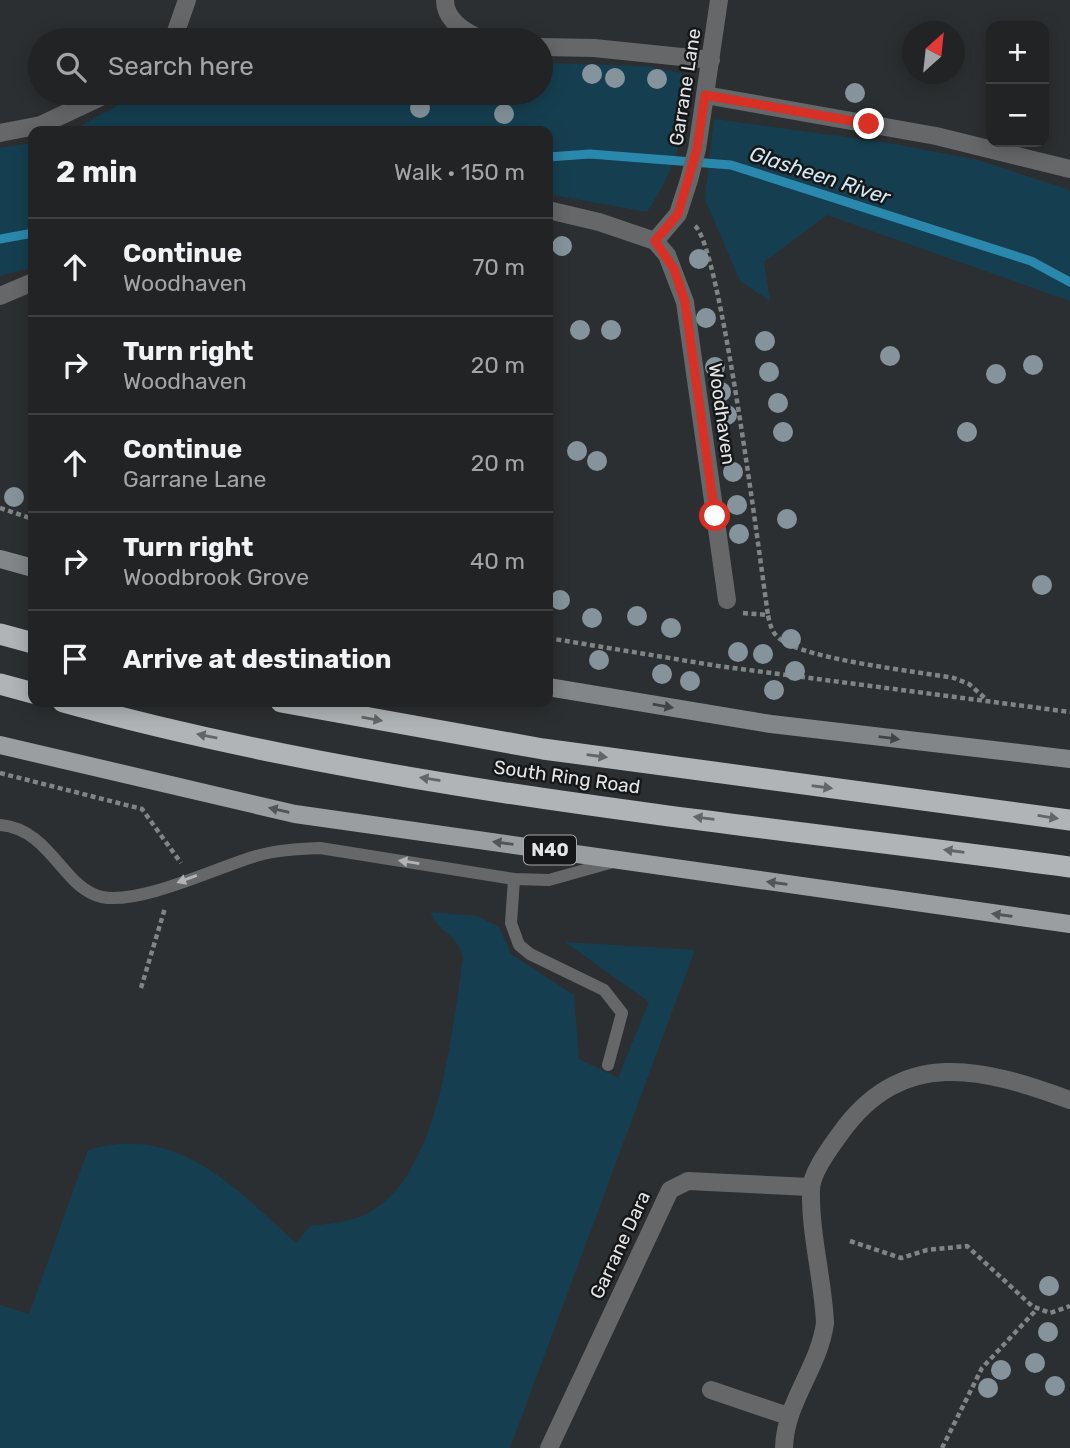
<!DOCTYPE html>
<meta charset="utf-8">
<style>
body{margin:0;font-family:Rubik,sans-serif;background:#292b2d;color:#f1f3f6}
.controls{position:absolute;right:21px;top:21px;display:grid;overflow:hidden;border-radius:14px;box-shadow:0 4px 18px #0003}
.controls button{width:63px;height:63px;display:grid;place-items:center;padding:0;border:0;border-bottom:2px solid #3e4042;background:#212325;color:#f1f3f6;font:35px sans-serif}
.compass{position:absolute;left:902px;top:21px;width:63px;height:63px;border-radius:50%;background:#212325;box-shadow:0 4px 18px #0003;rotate:27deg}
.stop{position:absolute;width:21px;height:21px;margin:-16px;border:5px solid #d93025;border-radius:50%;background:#fff}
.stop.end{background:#d93025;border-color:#fff;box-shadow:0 2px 7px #0008}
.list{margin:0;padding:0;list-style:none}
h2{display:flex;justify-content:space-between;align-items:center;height:91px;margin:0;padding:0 28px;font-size:30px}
h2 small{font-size:23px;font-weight:400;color:#a2a4a7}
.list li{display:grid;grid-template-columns:46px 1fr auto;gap:21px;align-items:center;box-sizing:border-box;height:98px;padding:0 28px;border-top:2px solid #3e4042}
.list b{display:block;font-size:26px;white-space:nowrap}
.list p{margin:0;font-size:23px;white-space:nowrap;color:#a2a4a7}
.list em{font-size:23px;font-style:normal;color:#a2a4a7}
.icon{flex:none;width:38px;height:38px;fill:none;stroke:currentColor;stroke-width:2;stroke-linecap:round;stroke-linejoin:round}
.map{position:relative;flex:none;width:1070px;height:1448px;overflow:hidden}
.search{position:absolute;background:#212325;box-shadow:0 4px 18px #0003;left:28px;top:28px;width:525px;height:77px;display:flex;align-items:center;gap:18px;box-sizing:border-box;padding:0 24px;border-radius:38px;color:#a2a4a7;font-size:26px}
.panel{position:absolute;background:#212325;box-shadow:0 4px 18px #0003;left:28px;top:126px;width:525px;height:581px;border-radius:14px}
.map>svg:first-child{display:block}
.green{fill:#153f50}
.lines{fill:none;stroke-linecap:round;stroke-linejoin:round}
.stream{stroke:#2b88ad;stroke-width:9}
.path{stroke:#818485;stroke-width:4.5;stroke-dasharray:5 3.5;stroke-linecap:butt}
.lane{stroke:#656768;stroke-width:12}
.street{stroke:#656768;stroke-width:18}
.secondary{stroke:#838688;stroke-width:18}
.primary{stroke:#9b9ea0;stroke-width:18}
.highway{stroke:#b0b4b6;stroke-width:21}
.tree{fill:#85949c}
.oneway{fill:#424345}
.oneway2{fill:#636667}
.oneway3{fill:#525455}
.oneway4{fill:#b1b3b4}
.route{stroke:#d93025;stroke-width:9}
.labels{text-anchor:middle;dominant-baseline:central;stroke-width:5;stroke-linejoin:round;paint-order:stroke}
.shield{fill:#161718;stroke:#a6a7a8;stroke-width:2}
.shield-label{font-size:18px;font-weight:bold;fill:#e3e5e6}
.street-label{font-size:19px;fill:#e3e5e6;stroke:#161718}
.water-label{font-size:21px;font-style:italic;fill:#d0e9f5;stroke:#161718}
</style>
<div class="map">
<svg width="1070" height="1448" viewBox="0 0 1070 1448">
<rect width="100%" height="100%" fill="#2c2f31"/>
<path class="green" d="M541,63L646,66L690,75C683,133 680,162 647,212L548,194V131H72L139,93H199L226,101L269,102L334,100L387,93H541Z
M714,119L889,143L978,160L1067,189L1070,192V301L827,215L764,262L770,301L740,281L705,199Z
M33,143V267L0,276V148Z
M431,912L477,916L499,927L511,954L574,995L579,1059L618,1078L649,1002L565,942L695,950L510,1448H0V1305L29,1314L88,1150C179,1123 235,1188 296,1243L310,1226C329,1224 354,1222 372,1211C440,1171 452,1031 463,958C459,934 435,930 431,912Z"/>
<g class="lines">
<path class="stream" d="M548,157L590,154L731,165L1031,261L1070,282
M0,239L33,233"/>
<path class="path" d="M214,93C262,106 320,97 368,93
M695,226C721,247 760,562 768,615
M0,508L33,519
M743,613L768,615C770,625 772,633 780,639C807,660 916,671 954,678L969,684L987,700
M548,638L718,666L1070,712
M0,773L142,809L181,863
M141,988L165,908
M850,1241L901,1258L927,1250L967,1246L1032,1306L1050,1313L1070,1306
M942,1448L982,1368L1038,1308"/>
<path class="lane" d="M0,825C51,829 63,889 102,897C140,905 218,867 256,856C277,850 299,849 320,848L514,879L549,880L613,862
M514,879L511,923L519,945L530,954L604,990L622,1013L608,1065"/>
<path class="street" d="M445,0C445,21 466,33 484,40
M173,40L187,0
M541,47L594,48L711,60
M705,95L936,136L1070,169
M0,133L41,125L109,93
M548,210L599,222L655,241L678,214L689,180L697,149L719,0
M655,241L667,255L685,302L727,600
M0,296L33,282
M711,1390L788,1416
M549,1448L670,1190L688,1181L810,1187
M784,1448C785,1402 819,1368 825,1323C823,1279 810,1234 811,1190C811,1173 830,1148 840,1134C902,1046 983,1068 1070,1100"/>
<path class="secondary" d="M0,559L33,568
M548,687L771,724L1070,759"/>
<path class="primary" d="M0,745L295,814L1070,924"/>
<path class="highway" d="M0,634L33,643
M0,684L33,693
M63,702C388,792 736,822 1070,867
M281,702L543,749L1070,820"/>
</g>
<g class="tree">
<circle cx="592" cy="74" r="10"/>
<circle cx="615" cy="78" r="10"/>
<circle cx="657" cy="79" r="10"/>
<circle cx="855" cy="93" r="10"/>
<circle cx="420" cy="108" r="10"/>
<circle cx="504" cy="114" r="10"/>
<circle cx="562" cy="246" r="10"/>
<circle cx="699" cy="259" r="10"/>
<circle cx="706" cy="318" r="10"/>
<circle cx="580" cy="330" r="10"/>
<circle cx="611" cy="330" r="10"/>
<circle cx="765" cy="341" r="10"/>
<circle cx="890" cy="356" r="10"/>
<circle cx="1033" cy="365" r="10"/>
<circle cx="715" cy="367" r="10"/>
<circle cx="769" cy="372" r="10"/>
<circle cx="996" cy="374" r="10"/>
<circle cx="721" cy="392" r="10"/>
<circle cx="778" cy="403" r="10"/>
<circle cx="727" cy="415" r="10"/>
<circle cx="783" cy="432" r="10"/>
<circle cx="967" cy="432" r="10"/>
<circle cx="577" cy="451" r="10"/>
<circle cx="597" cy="461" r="10"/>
<circle cx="733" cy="472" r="10"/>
<circle cx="14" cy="497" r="10"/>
<circle cx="737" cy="505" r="10"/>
<circle cx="787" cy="519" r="10"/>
<circle cx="739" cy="534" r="10"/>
<circle cx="1042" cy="585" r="10"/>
<circle cx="560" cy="600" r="10"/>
<circle cx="637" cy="616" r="10"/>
<circle cx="592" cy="618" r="10"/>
<circle cx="671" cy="628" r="10"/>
<circle cx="791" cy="639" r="10"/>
<circle cx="738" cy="652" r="10"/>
<circle cx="763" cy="654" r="10"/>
<circle cx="599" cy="660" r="10"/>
<circle cx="795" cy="671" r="10"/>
<circle cx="662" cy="674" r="10"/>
<circle cx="690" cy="681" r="10"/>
<circle cx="774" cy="690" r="10"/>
<circle cx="1049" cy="1286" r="10"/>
<circle cx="1048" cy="1332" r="10"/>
<circle cx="1035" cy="1363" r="10"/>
<circle cx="1001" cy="1370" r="10"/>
<circle cx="1055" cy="1386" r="10"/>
<circle cx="988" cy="1388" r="10"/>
</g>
<defs><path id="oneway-solid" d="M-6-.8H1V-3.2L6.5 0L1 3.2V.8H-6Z" transform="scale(1.75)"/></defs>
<g class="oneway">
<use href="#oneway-solid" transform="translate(663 706) rotate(10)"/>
<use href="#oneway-solid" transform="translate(889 738) rotate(7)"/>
</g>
<g class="oneway2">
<use href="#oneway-solid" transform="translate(372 719) rotate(10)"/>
<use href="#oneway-solid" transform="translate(207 736) rotate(-168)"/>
<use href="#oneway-solid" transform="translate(597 756) rotate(8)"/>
<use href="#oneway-solid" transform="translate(430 779) rotate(-171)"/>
<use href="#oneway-solid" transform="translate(822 787) rotate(8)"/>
<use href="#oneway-solid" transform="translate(1048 817) rotate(9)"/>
<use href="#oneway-solid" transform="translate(704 818) rotate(-173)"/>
<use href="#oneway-solid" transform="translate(954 851) rotate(-172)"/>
</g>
<g class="oneway3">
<use href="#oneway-solid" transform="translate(279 810) rotate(-167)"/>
<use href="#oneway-solid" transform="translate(503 843) rotate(-172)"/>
<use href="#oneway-solid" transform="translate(777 883) rotate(-172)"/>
<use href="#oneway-solid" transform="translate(1002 915) rotate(-172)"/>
</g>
<g class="oneway4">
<use href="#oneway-solid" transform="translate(409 862) rotate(-171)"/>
<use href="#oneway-solid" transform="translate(187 879) rotate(160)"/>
</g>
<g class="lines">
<path class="route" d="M715,516L685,302L674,269L655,241L678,214L697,149L705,95L869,124"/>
</g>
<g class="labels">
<rect class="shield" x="524" y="835.5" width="52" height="29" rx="5"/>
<g class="shield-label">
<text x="550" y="850">N40</text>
</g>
<g class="street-label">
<text transform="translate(685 87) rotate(-81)">Garrane Lane</text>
<text transform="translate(722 414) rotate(82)">Woodhaven</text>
<text transform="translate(567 777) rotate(8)">South Ring Road</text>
<text transform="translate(620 1245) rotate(-65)">Garrane Dara</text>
</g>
<g class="water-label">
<text transform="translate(820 175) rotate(18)">Glasheen River</text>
</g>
</g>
</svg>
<div class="controls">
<button>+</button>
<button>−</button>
</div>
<svg class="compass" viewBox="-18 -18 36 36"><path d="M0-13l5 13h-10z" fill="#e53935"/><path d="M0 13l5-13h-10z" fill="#a2a4a7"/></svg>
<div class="stop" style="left:715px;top:516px"></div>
<div class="stop end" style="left:869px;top:124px"></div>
<div class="search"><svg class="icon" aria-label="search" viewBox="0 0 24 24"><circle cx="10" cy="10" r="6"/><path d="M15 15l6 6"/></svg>Search here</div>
<section class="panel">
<h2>2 min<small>Walk · 150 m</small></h2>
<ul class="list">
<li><svg class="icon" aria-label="ahead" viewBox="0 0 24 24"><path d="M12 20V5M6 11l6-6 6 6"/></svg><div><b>Continue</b><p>Woodhaven</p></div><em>70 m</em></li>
<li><svg class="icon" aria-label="right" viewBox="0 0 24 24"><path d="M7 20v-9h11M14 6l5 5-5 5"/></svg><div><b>Turn right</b><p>Woodhaven</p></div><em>20 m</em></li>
<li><svg class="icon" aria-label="ahead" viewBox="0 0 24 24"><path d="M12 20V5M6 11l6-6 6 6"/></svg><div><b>Continue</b><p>Garrane Lane</p></div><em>20 m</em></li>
<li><svg class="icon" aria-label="right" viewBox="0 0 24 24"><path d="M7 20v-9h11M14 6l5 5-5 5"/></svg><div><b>Turn right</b><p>Woodbrook Grove</p></div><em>40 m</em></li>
<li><svg class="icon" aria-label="arrive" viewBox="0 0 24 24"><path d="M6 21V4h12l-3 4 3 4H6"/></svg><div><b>Arrive at destination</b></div></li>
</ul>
</section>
</div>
